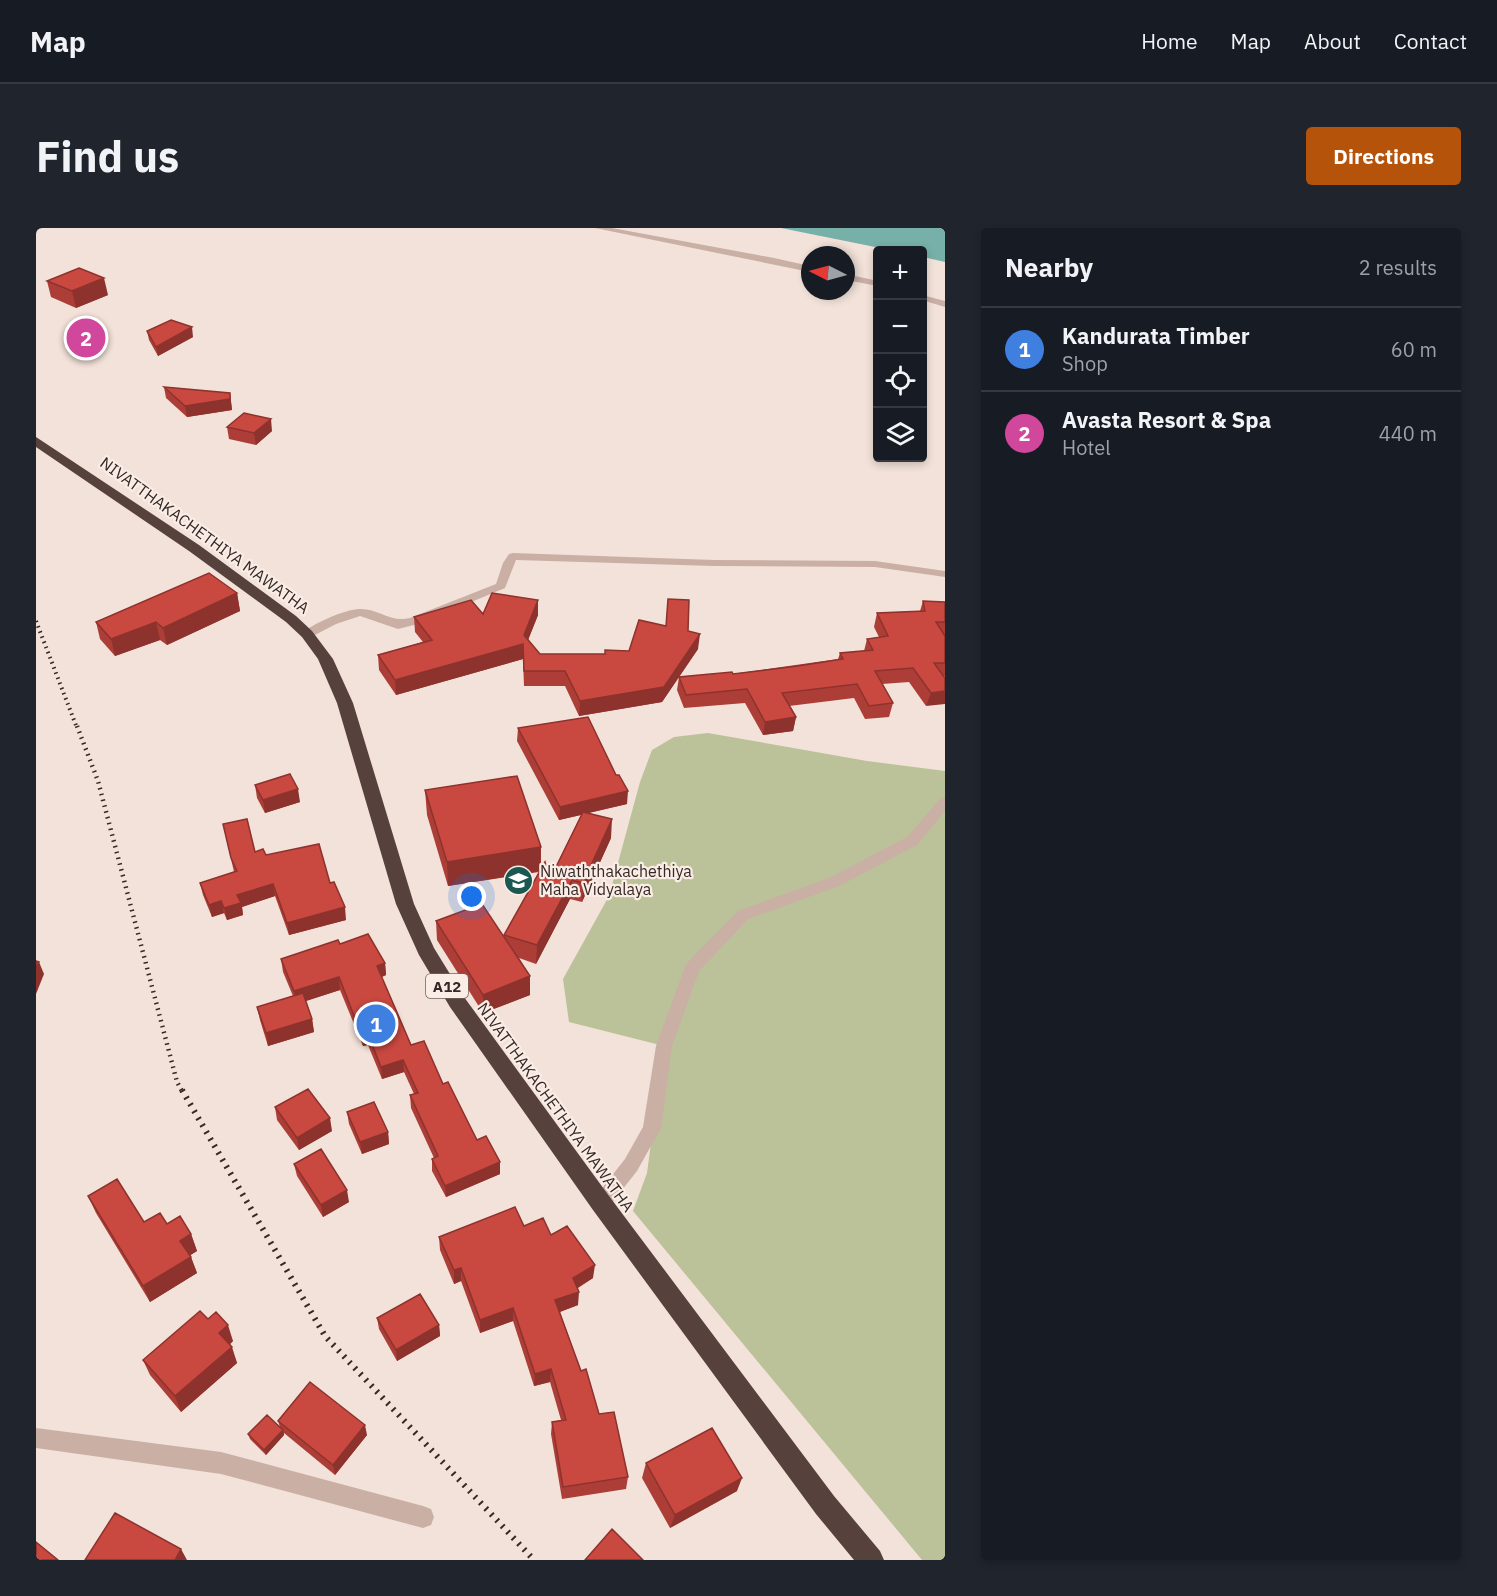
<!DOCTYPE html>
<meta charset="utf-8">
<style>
body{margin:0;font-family:"IBM Plex Sans",sans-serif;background:#20242c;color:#f1f3f6}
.controls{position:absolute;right:18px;top:18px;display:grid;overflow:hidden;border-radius:6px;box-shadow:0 3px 9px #0003}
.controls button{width:54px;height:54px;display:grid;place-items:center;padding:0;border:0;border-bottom:2px solid #363941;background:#171b24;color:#f1f3f6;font:30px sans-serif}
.compass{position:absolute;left:765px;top:18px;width:54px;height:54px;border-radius:50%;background:#171b24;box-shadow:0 3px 9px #0003;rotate:276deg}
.you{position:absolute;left:436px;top:669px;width:21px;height:21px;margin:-15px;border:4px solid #fff;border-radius:50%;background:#1a73e8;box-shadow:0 0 0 9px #1a73e833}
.badge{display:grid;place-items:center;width:39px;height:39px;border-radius:50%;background:#b45309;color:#fff;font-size:20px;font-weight:700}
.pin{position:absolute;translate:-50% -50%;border:3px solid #fff;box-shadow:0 2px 6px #0006}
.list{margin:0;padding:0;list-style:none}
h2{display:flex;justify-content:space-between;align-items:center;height:78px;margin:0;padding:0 24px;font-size:26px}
h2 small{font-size:20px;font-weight:400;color:#9ea1a6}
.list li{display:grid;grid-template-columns:39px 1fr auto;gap:18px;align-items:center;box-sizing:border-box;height:84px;padding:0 24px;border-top:2px solid #363941}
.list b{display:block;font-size:22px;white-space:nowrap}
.list p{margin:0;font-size:20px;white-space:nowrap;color:#9ea1a6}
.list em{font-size:20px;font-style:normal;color:#9ea1a6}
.icon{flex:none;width:33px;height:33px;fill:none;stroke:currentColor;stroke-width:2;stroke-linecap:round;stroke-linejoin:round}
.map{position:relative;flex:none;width:909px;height:1332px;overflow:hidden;border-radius:6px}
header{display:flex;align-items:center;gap:36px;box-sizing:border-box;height:84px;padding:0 30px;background:#171b24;border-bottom:2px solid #363941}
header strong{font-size:28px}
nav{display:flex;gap:33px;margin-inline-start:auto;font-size:21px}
.intro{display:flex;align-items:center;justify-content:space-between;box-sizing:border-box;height:144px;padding:0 36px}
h1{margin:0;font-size:42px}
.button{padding:15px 27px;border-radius:6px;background:#b45309;color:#fff;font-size:21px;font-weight:700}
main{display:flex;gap:36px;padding:0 36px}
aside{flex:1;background:#171b24;border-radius:6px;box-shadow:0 3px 9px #0003}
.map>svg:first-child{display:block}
.green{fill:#bbc199}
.water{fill:#77b0a8}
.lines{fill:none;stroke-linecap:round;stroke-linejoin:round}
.minor{fill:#caafa5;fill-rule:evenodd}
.highway{fill:#57413d;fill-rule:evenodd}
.rail-far2{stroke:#362826;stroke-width:4;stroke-dasharray:1.5 4;stroke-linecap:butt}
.rail-far1{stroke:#362826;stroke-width:4.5;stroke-dasharray:1.5 4.5;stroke-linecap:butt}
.rail{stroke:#362826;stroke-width:6;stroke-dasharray:2 6;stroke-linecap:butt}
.wall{fill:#ad3e37}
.shaded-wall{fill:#8d322d}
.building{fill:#c94840;stroke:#8d322d;stroke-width:1.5}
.labels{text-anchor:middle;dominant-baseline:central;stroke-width:4.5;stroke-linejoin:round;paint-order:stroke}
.shield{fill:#faede6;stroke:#716360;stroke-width:1.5}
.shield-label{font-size:15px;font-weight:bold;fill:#362826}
.street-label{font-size:16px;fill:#362826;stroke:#faede6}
.poi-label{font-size:16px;fill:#362826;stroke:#faede6;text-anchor:start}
</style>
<header>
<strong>Map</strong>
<nav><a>Home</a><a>Map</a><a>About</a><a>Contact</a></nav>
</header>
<div class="intro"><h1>Find us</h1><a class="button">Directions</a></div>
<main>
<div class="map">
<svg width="909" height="1332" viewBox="0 0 909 1332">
<rect width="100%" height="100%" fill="#f2e2d9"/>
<path class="green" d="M672,505L831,533L909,543V1332H886L597,983L611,945L628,818L533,794L527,751L573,668L604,554L616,522L638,509Z"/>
<path class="water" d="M745,0H909V34L887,29L886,22H854Z"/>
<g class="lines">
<path class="minor" d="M559,0H576L738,30L774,38V44Z
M810,46L842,53V58L810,52Z
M886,67L909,73V79L886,72Z
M477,325L678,332L839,333L909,343V349L839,339L678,338L480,332L469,360L382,396L362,401L324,388L300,396L275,409L271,410L265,406C274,397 311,380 325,381C343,381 355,395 374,390L460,356L467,335L473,326Z
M909,569V583L881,617L803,658L712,691L663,743L636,818L625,900L601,943L571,981L565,983L559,981L556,975L559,969L589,931L607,899L620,818L650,736L702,683L793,650L871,609L904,571Z
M0,1200L185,1224L387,1278L395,1281L398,1289L395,1297L387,1300L185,1246L0,1220Z"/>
<path class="highway" d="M0,209L163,317L260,388L276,403L297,431L317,475L378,676L398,720L428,769L573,968L798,1268L844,1323L848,1332H818L780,1286L557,982L414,779L383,727L360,676L301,475L282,431L266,409L250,394L153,323L0,219Z"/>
<path class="rail-far2" d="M0,393L41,500"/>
<path class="rail-far1" d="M41,498L62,553L141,854L146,863"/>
<path class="rail" d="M146,862L289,1108L498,1332"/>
</g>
<path class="wall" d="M11,53L72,67L40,80L15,69Z
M111,103L157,109L122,128L113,112Z
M128,159L194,165L196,182L151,189L130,170Z
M191,199L236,203L220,217L193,211Z
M201,365L204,383L131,417L124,412L79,428L64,411L60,394Z
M632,371L662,421L643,449L697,446L802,431L804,425L828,423L831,411L843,409L838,399L841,385L884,383L887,373L909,374V448H908L890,478L873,454L846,456L857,475L853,489L829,491L818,470L753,478L760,489L757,503L727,507L709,475L648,480L641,462L643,449L626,474L543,488L529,458H488L487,431L360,467L343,442L342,427L387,414L379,404L378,389L447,386L502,387L492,412L504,426H569L593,423L630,398Z
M482,500L591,576L552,585L575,610L546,674L534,671L500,736L483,730L494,748V767L447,785L401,712L400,693L468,708L503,644L412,658L391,587L389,562L505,619V641L514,651L545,587L523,592L481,513Z
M219,557L264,574L229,585L221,570Z
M187,596L219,624L230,627L294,655L310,692L253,707L239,668L206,679L207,687L191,692L188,685L176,689L167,667L164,655L198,644Z
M304,716L349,735L350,747L346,749L375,817L407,856L441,912L464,934V946L410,969L396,943V931L398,930L375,880L374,867L378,866L368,844L346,851L332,817L327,818L304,762L269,773L276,791L278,804L232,818L224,792L221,779L257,768L247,744L245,731Z
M239,879L296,903L263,922L241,892Z
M311,884L352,904L353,916L326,926L313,896Z
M258,936L313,974L287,989L261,948Z
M52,968L108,994L131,996L155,1006L161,1023L154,1027L161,1045L114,1074L60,985Z
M488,998L515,1007L557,1050L542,1060V1077L524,1084L545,1143L563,1186L592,1249L590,1261L526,1271L515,1206L516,1194L525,1192L514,1154L498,1158L477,1093L444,1105L425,1053L418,1056L404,1022L403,1009Z
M341,1090L403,1097L404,1108L361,1133L343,1101Z
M172,1091L197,1113L194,1116L201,1135L145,1184L114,1147L107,1132Z
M242,1193L331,1207L299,1247L248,1205V1207L230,1227L214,1211L212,1206L244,1199Z
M610,1235L701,1263L634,1300L606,1250Z"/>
<path class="shaded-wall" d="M68,50L72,67L40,80L36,63Z
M156,99L157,109L122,128L120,119Z
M194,165L196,182L151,189L149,178Z
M235,191L236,203L220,217L218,205Z
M201,365L204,383L131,417L127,400Z
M502,372V387L488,422V407Z
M120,394L124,412L79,428L75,411Z
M664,406L662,421L626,474L543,488L544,473Z
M487,416V431L360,467L359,452Z
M909,463V476L890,478L895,465Z
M760,489L757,503L727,507L729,494Z
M262,561L264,574L229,585L227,572Z
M592,563L591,576L523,592L524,579Z
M576,591L575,610L546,674L547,655Z
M505,619L504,643L412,658L411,634Z
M536,652L534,671L500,736L501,717Z
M237,656L239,668L206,679L207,687L191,692L188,680L201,667Z
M185,673L188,685L176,689L173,677Z
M309,679L310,692L253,707L251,695Z
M3,734L8,746L0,766V741Z
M349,735L350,747L342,750L341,738Z
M494,748V767L447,785V767Z
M303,749L304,762L261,776L258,763Z
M276,791L278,804L232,818L230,805Z
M331,804L332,817L327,818L325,806Z
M367,832L368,844L346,851L345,839Z
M294,890L296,903L263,922L261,910Z
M352,904L353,916L326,926L324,914Z
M464,934V946L410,969L409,958Z
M311,962L313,974L287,989L285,977Z
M155,1006L161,1023L150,1030L144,1013Z
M155,1029L161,1045L114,1074L107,1058Z
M559,1037L557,1050L536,1063L537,1050Z
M425,1040V1053L418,1056V1042Z
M543,1064L542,1077L518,1086L519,1072Z
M477,1080V1093L444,1105V1092Z
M192,1097L197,1113L189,1121L183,1105Z
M403,1097L404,1108L361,1133L360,1122Z
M196,1119L201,1135L145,1184L139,1168Z
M515,1141L514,1154L498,1158L499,1146Z
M329,1197L331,1207L299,1247L297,1237Z
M247,1202L248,1207L230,1227L228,1222Z
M706,1250L701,1263L634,1300L639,1287Z
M145,1321L151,1332H139Z"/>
<path class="building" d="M43,40L68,50L36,63L11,53Z
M135,92L156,99L120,119L111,103Z
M128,159L194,165V171L149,178Z
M208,185L235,191L218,205L191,199Z
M173,345L201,365L127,400L120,394L75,411L60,394Z
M456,365L502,372L488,407L504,426H569V422L593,423L603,392L630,398L632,371L653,372L652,403L664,406L628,459L544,473L529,443H488L487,416L359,452L342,427L396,412L378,389L435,372L447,386Z
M887,373L909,374V394H900L909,408V435H898L909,450V463L895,465L877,440L839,443L857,475L833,478L821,456L746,465L760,489L729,494L711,461L650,467L643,449L696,444L697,446L762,438L807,431L804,425L837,422L831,411L852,408L841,385L889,383Z
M552,489L580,547H583L592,563L524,579L482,500Z
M254,546L262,561L227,572L219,557Z
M481,548L505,619L411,634L389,562Z
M547,584L576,591L547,655L536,652L501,717L468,707L509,634L514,651Z
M211,591L219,624L227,621L230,627L283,616L294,655L298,654L309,679L251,695L237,656L201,667L205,675L188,680L185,673L173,677L164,655L201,643L195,630L187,596Z
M446,676L494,748L447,767L400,693Z
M332,706L349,735L341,738L375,817L388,813L407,856L412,854L441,912L450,908L464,934L409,958L396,931L402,928L374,867L382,865L367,832L345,839L331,804L325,806L303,749L258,763L245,731L302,712L304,716Z
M0,733L3,734L0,741Z
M267,765L276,791L230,805L221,779Z
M272,861L294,890L261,910L239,879Z
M338,874L352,904L324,914L311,884Z
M285,921L311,962L285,977L258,936Z
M81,951L108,994L124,985L131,996L144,988L155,1006L144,1013L155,1029L107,1058L52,968Z
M479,979L488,998L507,990L515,1007L531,998L559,1037L537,1050L543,1064L519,1072L545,1143L550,1141L563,1186L578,1184L592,1249L527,1259L516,1194L530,1192L515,1141L499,1146L477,1080L444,1092L425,1040L418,1042L403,1009Z
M384,1066L403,1097L360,1122L341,1090Z
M164,1083L172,1091L180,1084L192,1097L183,1105L196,1119L139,1168L107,1132Z
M274,1154L329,1197L297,1237L242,1193Z
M231,1187L247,1202L228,1222L212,1206Z
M676,1200L706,1250L639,1287L610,1235Z
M79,1285L145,1321L139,1332H49Z
M576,1301L607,1332H549Z
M0,1314L22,1332H0Z"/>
<defs>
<symbol id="school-disc" viewBox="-11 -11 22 22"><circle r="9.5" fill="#1b5851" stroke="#faede6"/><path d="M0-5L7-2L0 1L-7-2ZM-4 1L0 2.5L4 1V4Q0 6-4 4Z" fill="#fff"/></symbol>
</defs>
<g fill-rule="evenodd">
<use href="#school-disc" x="466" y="636" width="33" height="33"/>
</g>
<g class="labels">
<rect class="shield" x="390" y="746" width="42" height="24" rx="4.5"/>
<g class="shield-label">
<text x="411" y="758">A12</text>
</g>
<g class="street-label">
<text transform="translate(169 307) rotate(36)">NIVATTHAKACHETHIYA MAWATHA</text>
<text transform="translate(520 879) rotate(54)">NIVATTHAKACHETHIYA MAWATHA</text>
</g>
<g class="poi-label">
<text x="504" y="643">Niwaththakachethiya<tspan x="504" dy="18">Maha Vidyalaya</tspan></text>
</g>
</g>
</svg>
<div class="controls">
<button>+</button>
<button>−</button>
<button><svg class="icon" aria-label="locate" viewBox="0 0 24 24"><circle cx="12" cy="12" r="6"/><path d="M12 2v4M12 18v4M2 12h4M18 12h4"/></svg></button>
<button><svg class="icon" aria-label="layers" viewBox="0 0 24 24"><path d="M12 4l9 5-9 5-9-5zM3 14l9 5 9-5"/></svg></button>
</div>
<svg class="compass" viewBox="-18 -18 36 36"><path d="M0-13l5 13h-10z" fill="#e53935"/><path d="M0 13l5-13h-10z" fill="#9ea1a6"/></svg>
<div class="you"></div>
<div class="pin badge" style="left:340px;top:796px;background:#3f7fe0">1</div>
<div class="pin badge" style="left:50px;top:110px;background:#d1479c">2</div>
</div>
<aside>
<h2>Nearby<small>2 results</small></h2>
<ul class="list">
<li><span class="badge" style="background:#3f7fe0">1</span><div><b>Kandurata Timber</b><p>Shop</p></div><em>60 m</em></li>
<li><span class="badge" style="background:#d1479c">2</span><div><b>Avasta Resort &amp; Spa</b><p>Hotel</p></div><em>440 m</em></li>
</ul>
</aside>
</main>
